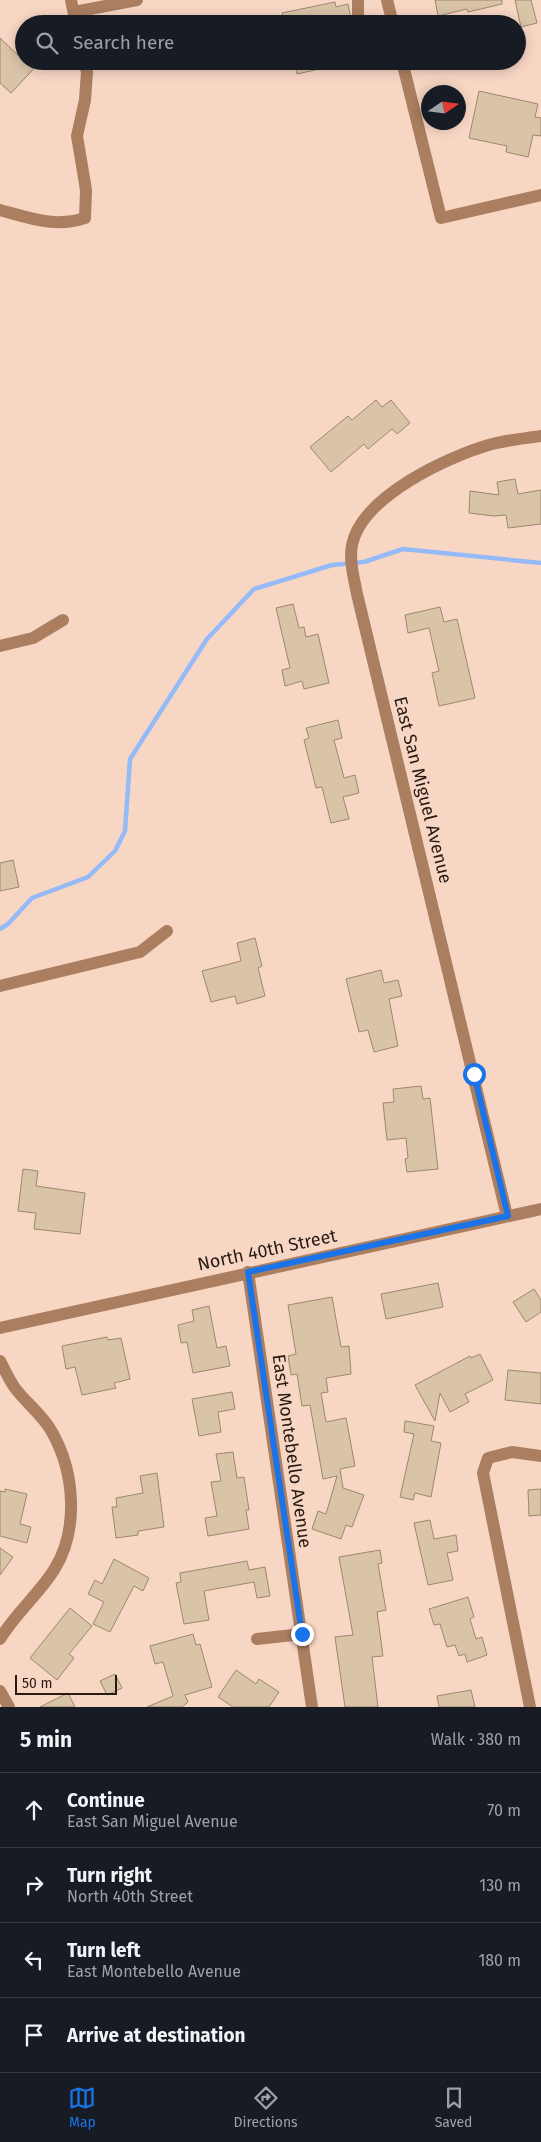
<!DOCTYPE html>
<meta charset="utf-8">
<style>
body{margin:0;font-family:"Fira Sans",sans-serif;background:#242831;color:#f1f3f6}
.compass{position:absolute;left:421px;top:85px;width:45px;height:45px;border-radius:50%;background:#171b24;box-shadow:0 2px 12px #0003;rotate:77deg}
.scale{position:absolute;left:15px;bottom:12px;width:102px;box-sizing:border-box;padding-left:5px;border:2px solid #261a13;border-top:0;font-size:14px;line-height:18px;white-space:nowrap;color:#261a13;-webkit-text-stroke:4px #f8d6c4;paint-order:stroke}
.stop{position:absolute;width:15px;height:15px;margin:-11px;border:4px solid #1a73e8;border-radius:50%;background:#fff}
.stop.end{background:#1a73e8;border-color:#fff;box-shadow:0 1px 5px #0008}
.list{margin:0;padding:0;list-style:none}
h2{display:flex;justify-content:space-between;align-items:center;height:65px;margin:0;padding:0 20px;font-size:21px}
h2 small{font-size:16px;font-weight:400;color:#9ea1a6}
.list li{display:grid;grid-template-columns:32px 1fr auto;gap:15px;align-items:center;box-sizing:border-box;height:75px;padding:0 20px;border-top:1px solid #363941}
.list b{display:block;font-size:19px;white-space:nowrap}
.list p{margin:0;font-size:16px;white-space:nowrap;color:#9ea1a6}
.list em{font-size:16px;font-style:normal;color:#9ea1a6}
.icon{flex:none;width:28px;height:28px;fill:none;stroke:currentColor;stroke-width:2;stroke-linecap:round;stroke-linejoin:round}
.map{position:relative;flex:none;width:541px;height:1707px;overflow:hidden}
.search{position:absolute;background:#171b24;box-shadow:0 2px 12px #0003;left:15px;right:15px;top:15px;height:55px;display:flex;align-items:center;gap:12px;box-sizing:border-box;padding:0 18px;border-radius:28px;color:#9ea1a6;font-size:19px}
.sheet{height:365px;background:#171b24}
nav{display:flex;justify-content:space-around;align-items:center;box-sizing:border-box;height:70px;border-top:1px solid #363941;background:#171b24;font-size:14px;color:#9ea1a6}
nav a{display:grid;justify-items:center;gap:2px}
nav .on{color:#1a73e8}
.map>svg:first-child{display:block}
.lines{fill:none;stroke-linecap:round;stroke-linejoin:round}
.stream{stroke:#94baf8;stroke-width:4.5}
.building{fill:#dac4a8;stroke:#9c886d}
.minor{stroke:#ab7e5f;stroke-width:12}
.route{stroke:#1a73e8;stroke-width:6}
.labels{text-anchor:middle;dominant-baseline:central;stroke-width:4.5;stroke-linejoin:round;paint-order:stroke}
.street-label{font-size:18px;fill:#261a13;stroke:#f8d6c4}
</style>
<div class="map">
<svg width="541" height="1707" viewBox="0 0 541 1707">
<rect width="100%" height="100%" fill="#f8d6c4"/>
<g class="lines">
<path class="stream" d="M0,929L8,924L32,898L88,877L115,851L125,831L130,759L207,639L254,589L332,565L364,562L403,549L541,563"/>
</g>
<path class="building" d="M435,0H502V4L468,12L467,9L438,16Z
M515,0H531L537,23L521,27Z
M335,2L336,7L348,4L352,24H285L282,13Z
M0,38L24,61H41L11,93L0,83Z
M294,61H333V66L297,74Z
M479,91L538,104L535,117L541,118V136L533,135L528,157L506,152L507,146L469,138Z
M376,400L382,407L391,400L410,423L397,434L392,429L368,449L364,444L331,472L310,447L348,416L352,420Z
M515,479L518,494L541,490V524L508,528L506,515L494,516L469,513L470,491L499,495L497,482Z
M293,604L299,628L304,627L306,637L318,634L329,683L304,689L302,681L285,686L282,670L290,668L276,608Z
M440,607L444,622L457,619L475,698L439,706L432,673L439,671L429,628L408,633L405,615Z
M338,720L342,738L334,740L344,778L355,775L359,793L343,797L349,819L331,823L322,787L316,788L304,740L309,738L306,728Z
M13,860L19,887L0,891V863Z
M255,938L262,966L258,968L265,996L237,1004L235,996L211,1002L202,971L241,961L237,943Z
M381,970L384,983L398,980L402,996L389,999L398,1046L374,1052L368,1030L359,1032L346,979Z
M421,1086L423,1099L430,1098L438,1169L407,1172L405,1159L408,1158L406,1138L387,1140L383,1103L394,1102L393,1089Z
M23,1169L38,1171L36,1186L85,1193L80,1234L34,1229L36,1213L18,1211Z
M438,1283L443,1307L386,1319L381,1294Z
M534,1289L541,1300V1312L526,1322L513,1302Z
M332,1297L341,1347L349,1346L351,1374L326,1378L328,1392L321,1393L326,1422L346,1418L355,1466L340,1469L343,1488L364,1495L352,1527L346,1525L341,1539L312,1529L318,1511L326,1514L337,1476L323,1479L310,1405L302,1406L297,1374L291,1375L288,1356L296,1354L288,1305Z
M209,1306L217,1348L226,1346L230,1366L193,1373L187,1342L181,1343L178,1325L194,1321L192,1310Z
M107,1337L108,1340L121,1338L130,1379L114,1383L116,1388L82,1395L75,1367L66,1369L62,1346Z
M480,1354L493,1380L465,1394L469,1402L450,1412L440,1393L435,1421L415,1385L470,1356L471,1358Z
M508,1370L541,1373V1404L505,1400Z
M232,1392L235,1409L218,1412L221,1432L199,1436L192,1399Z
M405,1421L434,1426L431,1441L441,1443L431,1497L415,1493L413,1500L400,1497L414,1434L404,1432Z
M233,1452L237,1478L244,1477L249,1510H246L249,1529L208,1536L205,1518L217,1516L211,1482L221,1481L216,1454Z
M157,1473L164,1527L138,1531V1535L116,1538L112,1507H117L116,1498L143,1493L140,1476Z
M5,1489L27,1494L20,1524L31,1527L27,1543L0,1536V1491L5,1492Z
M541,1489V1515L529,1516L528,1490Z
M430,1520L434,1539L456,1535L458,1551L447,1553L453,1580L428,1585L414,1523Z
M0,1548L13,1557L0,1575Z
M380,1550L382,1563L378,1564L386,1610L377,1612L383,1656L372,1657L378,1707H345L335,1637L353,1635L339,1557Z
M114,1559L149,1578L143,1591L134,1586L110,1632L93,1624L104,1602L88,1594L95,1580L102,1584Z
M247,1561L249,1570L265,1567L270,1596L257,1598L254,1582L204,1591L209,1620L184,1624L176,1583L181,1582L180,1573Z
M468,1597L474,1617L470,1619L476,1639L482,1637L487,1655L467,1662L465,1654L459,1656L455,1645L447,1647L440,1624L434,1625L429,1609Z
M70,1608L92,1626L69,1654L74,1658L57,1680L30,1658Z
M193,1634L196,1645L200,1644L212,1687L185,1695L188,1702L182,1707H147L173,1696L163,1662L155,1664L150,1646Z
M236,1670L256,1684L259,1679L279,1692L269,1707H233L218,1697Z
M115,1674L122,1688L107,1695L100,1681Z
M471,1690L475,1707H439L437,1696Z
M68,1693L75,1707H40Z"/>
<g class="lines">
<path class="minor" d="M71,0L76,24
M358,0V16L360,24
M387,0L393,24
M74,12L137,0
M375,61L383,63L398,61
M402,61L441,218L541,195
M0,210C30,218 55,228 85,218L86,190L77,136L85,100L87,72L84,61
M0,646L33,638L63,620
M0,986L140,952L167,931
M507,1216L357,594C354,578 349,561 352,545C362,496 449,456 492,444C508,440 525,438 541,436
M248,1272L312,1707
M0,1328L541,1209
M0,1361C5,1370 9,1380 15,1388C26,1403 43,1415 52,1432C75,1473 79,1530 54,1570C38,1595 15,1614 0,1639
M257,1639L302,1634
M0,1691L9,1707
M530,1707L483,1473L488,1458L512,1452L541,1456"/>
</g>
<g class="lines">
<path class="route" d="M302,1634L248,1272L508,1216L474,1074"/>
</g>
<g class="labels">
<g class="street-label">
<text transform="translate(423 790) rotate(76)">East San Miguel Avenue</text>
<text transform="translate(267 1250) rotate(-12)">North 40th Street</text>
<text transform="translate(292 1451) rotate(82)">East Montebello Avenue</text>
</g>
</g>
</svg>
<svg class="compass" viewBox="-18 -18 36 36"><path d="M0-13l5 13h-10z" fill="#e53935"/><path d="M0 13l5-13h-10z" fill="#9ea1a6"/></svg>
<div class="scale">50 m</div>
<div class="stop" style="left:474px;top:1074px"></div>
<div class="stop end" style="left:302px;top:1634px"></div>
<div class="search"><svg class="icon" aria-label="search" viewBox="0 0 24 24"><circle cx="10" cy="10" r="6"/><path d="M15 15l6 6"/></svg>Search here</div>
</div>
<section class="sheet">
<h2>5 min<small>Walk · 380 m</small></h2>
<ul class="list">
<li><svg class="icon" aria-label="ahead" viewBox="0 0 24 24"><path d="M12 20V5M6 11l6-6 6 6"/></svg><div><b>Continue</b><p>East San Miguel Avenue</p></div><em>70 m</em></li>
<li><svg class="icon" aria-label="right" viewBox="0 0 24 24"><path d="M7 20v-9h11M14 6l5 5-5 5"/></svg><div><b>Turn right</b><p>North 40th Street</p></div><em>130 m</em></li>
<li><svg class="icon" aria-label="left" viewBox="0 0 24 24"><path d="M17 20v-9H6M10 6l-5 5 5 5"/></svg><div><b>Turn left</b><p>East Montebello Avenue</p></div><em>180 m</em></li>
<li><svg class="icon" aria-label="arrive" viewBox="0 0 24 24"><path d="M6 21V4h12l-3 4 3 4H6"/></svg><div><b>Arrive at destination</b></div></li>
</ul>
</section>
<nav>
<a class="on"><svg class="icon" aria-label="map" viewBox="0 0 24 24"><path d="M3 6l6-2 6 2 6-2v14l-6 2-6-2-6 2zM9 4v14M15 6v14"/></svg>Map</a>
<a><svg class="icon" aria-label="directions" viewBox="0 0 24 24"><path d="M12 3l9 9-9 9-9-9zM9 14v-3h6M13 9l2 2-2 2"/></svg>Directions</a>
<a><svg class="icon" aria-label="saved" viewBox="0 0 24 24"><path d="M7 4h10v16l-5-4-5 4z"/></svg>Saved</a>
</nav>
